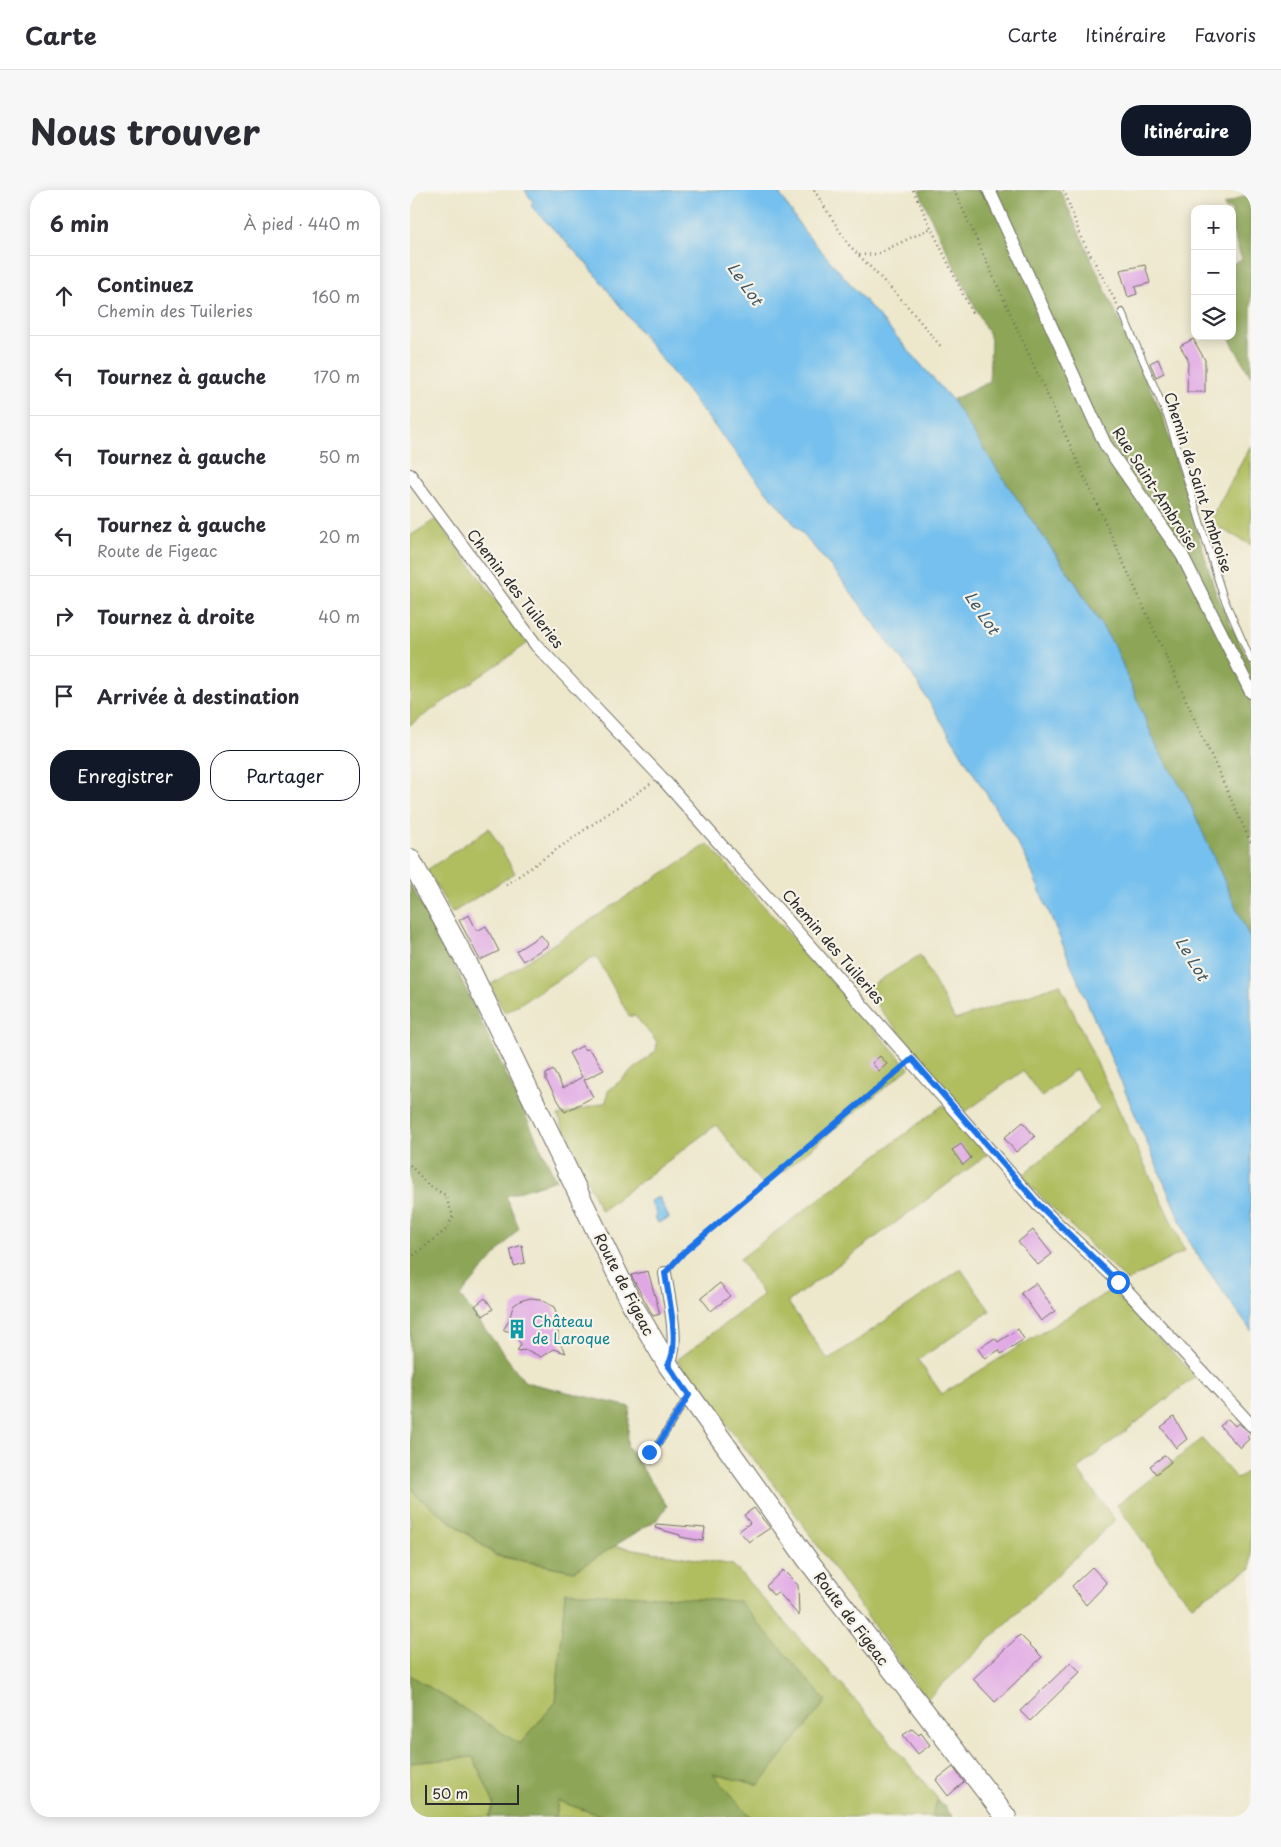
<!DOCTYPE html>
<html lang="fr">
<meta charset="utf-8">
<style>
body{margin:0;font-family:"Playpen Sans",sans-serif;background:#f7f7f7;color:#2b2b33}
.controls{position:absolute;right:15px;top:15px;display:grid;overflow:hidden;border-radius:10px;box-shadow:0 2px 12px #0003}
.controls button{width:45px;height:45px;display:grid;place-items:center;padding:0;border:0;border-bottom:1px solid #e1e1e2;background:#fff;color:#2b2b33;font:25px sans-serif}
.scale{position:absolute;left:15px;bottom:12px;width:94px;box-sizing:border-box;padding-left:5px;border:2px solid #2b2b2b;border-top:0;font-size:14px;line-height:18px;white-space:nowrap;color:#2b2b2b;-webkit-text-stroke:4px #f7f3e8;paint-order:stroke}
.stop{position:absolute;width:15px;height:15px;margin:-11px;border:4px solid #1a73e8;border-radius:50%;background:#fff}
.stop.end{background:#1a73e8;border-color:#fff;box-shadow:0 1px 5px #0008}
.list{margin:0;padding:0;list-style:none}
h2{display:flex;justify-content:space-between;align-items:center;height:65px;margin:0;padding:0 20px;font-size:21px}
h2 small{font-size:16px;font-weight:400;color:#7c7c81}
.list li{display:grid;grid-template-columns:32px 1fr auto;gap:15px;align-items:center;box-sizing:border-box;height:80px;padding:0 20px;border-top:1px solid #e1e1e2}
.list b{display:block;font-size:19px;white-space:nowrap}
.list p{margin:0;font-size:16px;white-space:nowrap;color:#7c7c81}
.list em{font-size:16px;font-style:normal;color:#7c7c81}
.actions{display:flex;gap:10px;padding:15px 20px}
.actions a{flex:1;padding:11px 0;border:1px solid #111827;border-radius:20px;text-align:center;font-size:18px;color:#111827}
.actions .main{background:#111827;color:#fff}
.icon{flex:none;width:28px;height:28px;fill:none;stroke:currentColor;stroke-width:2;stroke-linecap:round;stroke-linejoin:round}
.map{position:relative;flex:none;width:841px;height:1627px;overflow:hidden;border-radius:20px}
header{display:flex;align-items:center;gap:30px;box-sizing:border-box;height:70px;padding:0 25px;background:#fff;border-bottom:1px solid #e1e1e2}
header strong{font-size:24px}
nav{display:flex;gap:28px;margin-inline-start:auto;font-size:18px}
.intro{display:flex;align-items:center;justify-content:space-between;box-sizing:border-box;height:120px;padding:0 30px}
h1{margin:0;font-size:35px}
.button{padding:12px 22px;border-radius:20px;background:#111827;color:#fff;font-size:18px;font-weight:700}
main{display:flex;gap:30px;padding:0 30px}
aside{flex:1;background:#fff;border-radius:20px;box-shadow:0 2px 12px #0003}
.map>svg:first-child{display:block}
.green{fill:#b0be60;stroke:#6e7446}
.forest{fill:#8ca556;stroke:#5c6840}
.water{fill:#74c0ee;stroke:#50768c}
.building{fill:#e0a7e5}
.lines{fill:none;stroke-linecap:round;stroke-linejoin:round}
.service-casing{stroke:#6f6d63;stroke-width:8}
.minor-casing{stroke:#6f6d63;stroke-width:14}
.primary-casing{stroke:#6f6d63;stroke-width:22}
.path{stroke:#6f6d63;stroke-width:2.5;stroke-dasharray:1 4;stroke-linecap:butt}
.service{stroke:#fff;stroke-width:6}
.minor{stroke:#fff;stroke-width:12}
.primary{stroke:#fff;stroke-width:20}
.route{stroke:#1a73e8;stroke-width:6}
.labels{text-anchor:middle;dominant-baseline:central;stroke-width:4.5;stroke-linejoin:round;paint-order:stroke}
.street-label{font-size:15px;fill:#2b2b2b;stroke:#f7f3e8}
.culture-label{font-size:15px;fill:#0d838f;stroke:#f7f3e8;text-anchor:start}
.water-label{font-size:16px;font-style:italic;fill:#415866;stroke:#f7f3e8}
</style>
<header>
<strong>Carte</strong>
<nav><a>Carte</a><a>Itinéraire</a><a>Favoris</a></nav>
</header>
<div class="intro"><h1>Nous trouver</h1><a class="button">Itinéraire</a></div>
<main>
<aside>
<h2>6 min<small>À pied · 440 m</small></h2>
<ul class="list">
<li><svg class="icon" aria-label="ahead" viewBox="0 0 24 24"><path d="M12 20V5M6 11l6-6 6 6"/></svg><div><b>Continuez</b><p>Chemin des Tuileries</p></div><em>160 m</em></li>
<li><svg class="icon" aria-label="left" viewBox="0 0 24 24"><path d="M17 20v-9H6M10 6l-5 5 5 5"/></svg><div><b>Tournez à gauche</b></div><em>170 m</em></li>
<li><svg class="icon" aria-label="left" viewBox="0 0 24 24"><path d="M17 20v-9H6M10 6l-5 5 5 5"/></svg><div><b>Tournez à gauche</b></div><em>50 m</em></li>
<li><svg class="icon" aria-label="left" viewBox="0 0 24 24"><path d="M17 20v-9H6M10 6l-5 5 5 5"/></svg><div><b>Tournez à gauche</b><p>Route de Figeac</p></div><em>20 m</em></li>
<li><svg class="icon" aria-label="right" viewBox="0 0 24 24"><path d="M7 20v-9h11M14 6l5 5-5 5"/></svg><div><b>Tournez à droite</b></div><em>40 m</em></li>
<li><svg class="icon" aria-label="arrive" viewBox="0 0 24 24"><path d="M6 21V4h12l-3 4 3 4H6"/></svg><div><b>Arrivée à destination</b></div></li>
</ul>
<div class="actions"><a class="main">Enregistrer</a><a>Partager</a></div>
</aside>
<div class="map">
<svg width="841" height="1627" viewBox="0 0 841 1627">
<rect width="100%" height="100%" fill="#f7f3e8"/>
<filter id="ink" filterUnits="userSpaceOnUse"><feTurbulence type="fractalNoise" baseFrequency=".02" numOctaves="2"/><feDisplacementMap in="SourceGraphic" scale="10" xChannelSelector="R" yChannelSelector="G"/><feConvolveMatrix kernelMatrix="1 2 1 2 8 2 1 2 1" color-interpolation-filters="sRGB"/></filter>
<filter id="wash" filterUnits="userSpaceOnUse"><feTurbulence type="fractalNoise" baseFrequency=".0096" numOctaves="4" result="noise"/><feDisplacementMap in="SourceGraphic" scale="20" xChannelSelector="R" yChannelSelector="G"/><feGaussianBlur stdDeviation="1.12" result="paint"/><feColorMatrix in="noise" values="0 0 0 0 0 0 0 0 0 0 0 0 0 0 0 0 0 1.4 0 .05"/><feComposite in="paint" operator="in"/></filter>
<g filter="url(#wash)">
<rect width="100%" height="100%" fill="#ede7cc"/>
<path class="green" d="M841,255V355L799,332Z
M26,329L118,453L0,535V346Z
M79,638L105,683L42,723L17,680Z
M298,654L499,878L354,997L306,935L191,1021L148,926L196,912L198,901L246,861L247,852L225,826H219L186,766L95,823L80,795Z
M510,765L545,830L650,794L775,1061L717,1091L611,987L690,919L666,879L632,907L613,881L555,922L454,800Z
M533,915L577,965L378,1112L418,1170L551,1079L580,1121L508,1170L532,1204L701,1100L786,1186L667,1279L705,1330L516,1510L370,1302L278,1187L267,1170L353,1105L330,1069Z
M792,1249L827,1289L841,1278V1378L782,1415L769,1401L707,1315Z
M0,1295L7,1306L86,1366L164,1381L205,1356L323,1375L448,1513L528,1609L521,1627H341L302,1584L349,1594L155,1402L146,1512L110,1554L0,1485Z
M63,1567L84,1614L79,1627H0V1573Z
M148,1611L195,1627H145Z"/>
<path class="forest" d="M509,0H650L753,227L806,404L841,476V751L776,605L748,560L706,459L666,393L590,284L542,210L579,192L581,149L524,35Z
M841,3V187L818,146H822V74L832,70L822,40V19H815L814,15Z
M0,694L39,764L146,990L96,1006L109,1038L50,1106L115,1192L220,1217L217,1255L257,1316L248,1329L164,1381L86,1365L7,1306L0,1295Z
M155,1402L329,1411L416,1511L349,1595L303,1584L341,1627H195L148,1611L145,1627H79L84,1614L63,1567L0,1573V1485L110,1554L146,1512Z
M528,1609L543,1627H521Z"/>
<path class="water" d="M115,0H367L393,40L542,210L590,284L666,394L706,459L748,560L776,605L841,751V1141L781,1056L615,666L500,481L428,385L355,300L177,74L121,16L123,12Z
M249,1007L259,1028L248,1033L245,1027L247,1025L240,1011Z"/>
<g id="blocks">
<path class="building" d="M735,75L740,93L725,97L727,104L718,107L710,80Z
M783,149L795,170V202H777L778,169L770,156Z
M748,169L754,183L746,187L740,173Z
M59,725L67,741L76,736L89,761L70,770L49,730Z
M131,745L139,755L113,771L106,761Z
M172,856L175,860L178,859L183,864L194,880L174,890L183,907L155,922L136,890V884L143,880L153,898L172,887L159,863Z
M470,866L477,874L469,881L462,873Z
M613,932L625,947L606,962L594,948Z
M551,954L561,968L553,975L542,960Z
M623,1040L642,1064L628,1075L608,1052Z
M112,1055L115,1073L104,1076L100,1059Z
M238,1081L250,1124L243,1126L221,1085Z
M310,1093L320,1106L301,1121L291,1108Z
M626,1093L645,1121L631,1131L611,1103Z
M75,1108L83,1119L73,1126L65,1116Z
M120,1108L130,1109L144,1117L148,1129V1151L156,1163L143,1159L131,1167L117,1160L107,1161L111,1154L102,1142L93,1140L99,1131L103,1116L110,1111Z
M608,1139L614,1149L591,1164L589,1160L575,1169L568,1159L585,1148L588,1152Z
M764,1227L777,1249L766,1258L751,1237Z
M818,1229L825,1236L828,1233L841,1243L837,1246L839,1249L830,1258L810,1236Z
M755,1265L761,1272L746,1284L740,1276Z
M344,1318L360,1338L339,1352L329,1341L340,1333L334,1325Z
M246,1334L295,1338L293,1351L270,1347V1345L245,1338Z
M682,1377L697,1393L676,1415L662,1396Z
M373,1380L388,1395L389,1426L368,1402L363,1405L356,1396Z
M610,1445L632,1467L585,1512L563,1489Z
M661,1472L670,1482L620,1531L610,1521Z
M502,1539L509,1545L511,1543L520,1555L508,1564L493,1545Z
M543,1577L554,1592L538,1606L526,1590Z"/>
</g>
</g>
<g filter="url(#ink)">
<use href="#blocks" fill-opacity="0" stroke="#6f6d63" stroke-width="1"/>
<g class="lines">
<defs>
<path id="service" d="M712,122L758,228L813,406L841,470
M239,1262L249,1253L277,1208"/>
<path id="minor" d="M579,0L695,254L772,365L841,502
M0,285L126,455L251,587L628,1015L709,1092L841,1235
M255,1083C258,1106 271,1155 258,1175"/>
<path id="primary" d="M0,669L58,775L222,1114L258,1175L397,1369L596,1627"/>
</defs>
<use href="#service" class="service-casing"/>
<use href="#minor" class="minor-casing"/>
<use href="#primary" class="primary-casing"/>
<path class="path" d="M404,0L438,54L494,112L532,158
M503,0L562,123
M544,0L841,653
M654,0L670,45L707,114
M449,65L467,64L521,38
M96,695L240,594
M0,975L18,995L35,1005L43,1026L37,1039L0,1068
M262,1075L274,1062L491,878"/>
<use href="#service" class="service"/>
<use href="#minor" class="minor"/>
<use href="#primary" class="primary"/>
</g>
</g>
<g class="lines" filter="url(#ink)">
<path class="route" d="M239,1262L249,1253L279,1205L258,1175C271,1155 258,1106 255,1083L274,1062L502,869L628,1014L708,1092"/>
</g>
<defs>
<symbol id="building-bare" viewBox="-9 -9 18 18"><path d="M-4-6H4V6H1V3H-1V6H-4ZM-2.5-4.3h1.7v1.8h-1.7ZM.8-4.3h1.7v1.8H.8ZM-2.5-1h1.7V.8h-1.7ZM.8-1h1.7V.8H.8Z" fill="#0f9aa8" stroke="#f7f3e8" stroke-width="2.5" paint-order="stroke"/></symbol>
</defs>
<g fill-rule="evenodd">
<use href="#building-bare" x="93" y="1125" width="28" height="28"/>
</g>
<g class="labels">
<g class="street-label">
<text transform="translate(789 292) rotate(72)">Chemin de Saint Ambroise</text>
<text transform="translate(746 298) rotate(57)">Rue Saint-Ambroise</text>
<text transform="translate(106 398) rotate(52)">Chemin des Tuileries</text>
<text transform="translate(424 756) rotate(49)">Chemin des Tuileries</text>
<text transform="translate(215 1094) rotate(63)">Route de Figeac</text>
<text transform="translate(442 1428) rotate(53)">Route de Figeac</text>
</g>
<g class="culture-label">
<text x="122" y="1130">Château<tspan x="122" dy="17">de Laroque</tspan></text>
</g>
<g class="water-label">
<text transform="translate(336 93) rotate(55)">Le Lot</text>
<text transform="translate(573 422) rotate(56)">Le Lot</text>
<text transform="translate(783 768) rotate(59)">Le Lot</text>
</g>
</g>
</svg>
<div class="controls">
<button>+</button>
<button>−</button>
<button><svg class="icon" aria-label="layers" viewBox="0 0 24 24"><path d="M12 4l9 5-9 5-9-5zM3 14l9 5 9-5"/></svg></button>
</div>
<div class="scale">50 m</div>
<div class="stop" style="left:708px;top:1092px"></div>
<div class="stop end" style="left:239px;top:1262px"></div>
</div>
</main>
